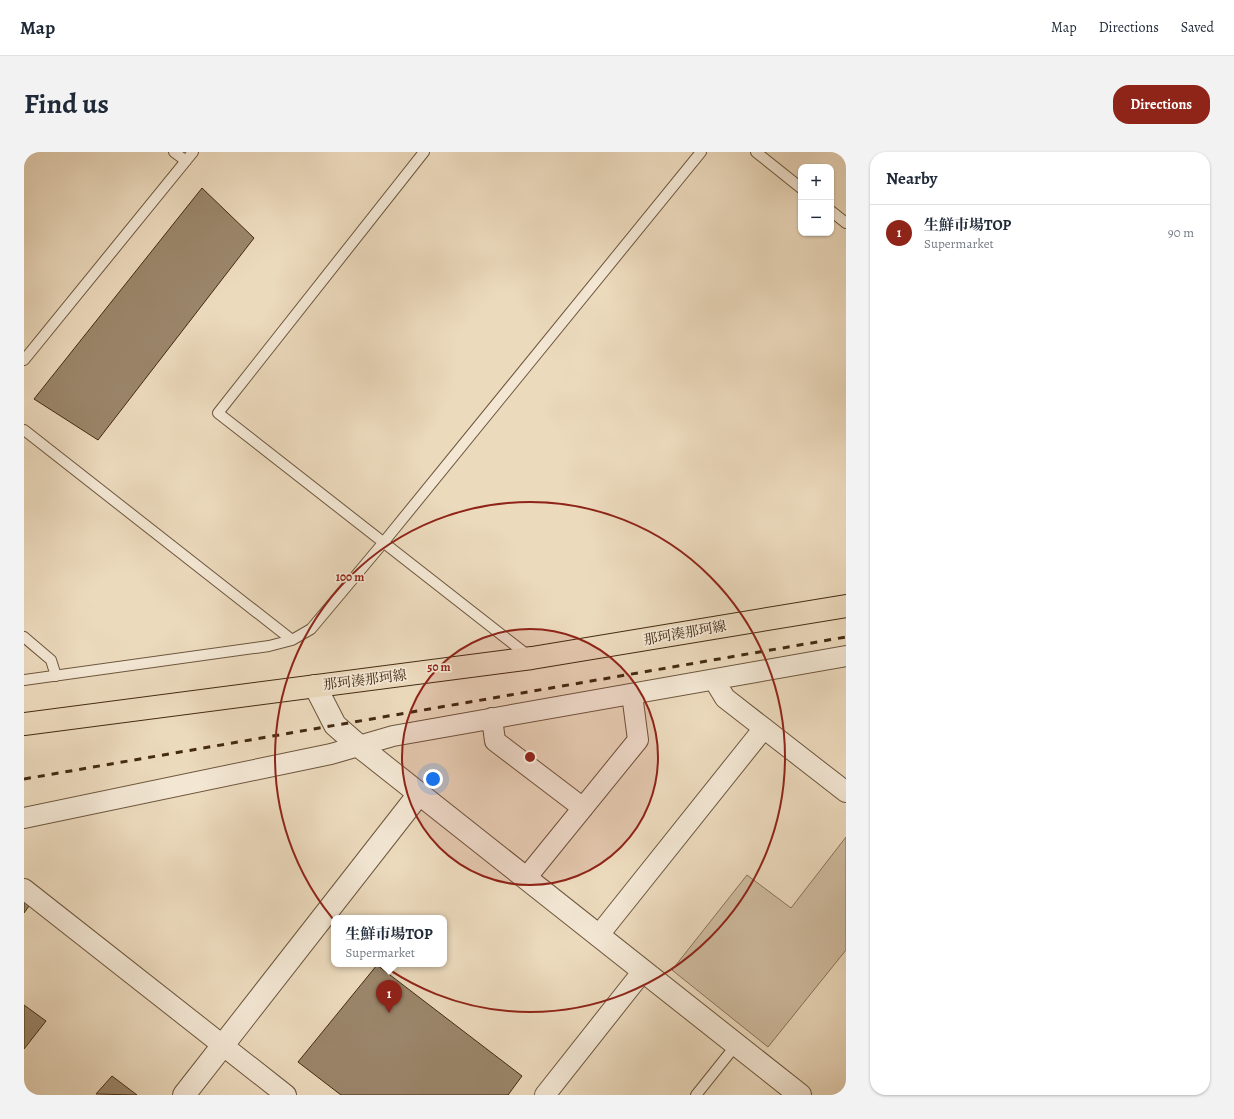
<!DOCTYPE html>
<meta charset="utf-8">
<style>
body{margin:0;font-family:Alegreya,"Noto Serif JP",serif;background:#f2f2f3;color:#1f2937}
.controls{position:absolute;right:12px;top:12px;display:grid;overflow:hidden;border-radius:8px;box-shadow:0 1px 3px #0004}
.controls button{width:36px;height:36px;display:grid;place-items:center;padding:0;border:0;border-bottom:1px solid #e0e1e3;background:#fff;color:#1f2937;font:20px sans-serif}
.you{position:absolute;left:409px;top:627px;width:14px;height:14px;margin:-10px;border:3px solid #fff;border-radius:50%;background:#1a73e8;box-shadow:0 0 0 6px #1a73e833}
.badge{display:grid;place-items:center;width:26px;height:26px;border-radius:50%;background:#8f2418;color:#fff;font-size:13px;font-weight:700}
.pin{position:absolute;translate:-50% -33px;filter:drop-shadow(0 1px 2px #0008)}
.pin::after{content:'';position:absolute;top:21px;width:14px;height:12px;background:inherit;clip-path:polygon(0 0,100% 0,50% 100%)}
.popup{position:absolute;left:307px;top:763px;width:116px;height:52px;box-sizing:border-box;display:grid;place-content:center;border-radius:8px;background:#fff;filter:drop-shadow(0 1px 3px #0005);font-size:13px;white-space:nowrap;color:#747a83}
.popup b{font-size:15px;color:#1f2937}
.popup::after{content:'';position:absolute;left:50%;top:100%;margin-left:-8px;border:8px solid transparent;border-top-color:#fff}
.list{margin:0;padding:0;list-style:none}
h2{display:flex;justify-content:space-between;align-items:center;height:52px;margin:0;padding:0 16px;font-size:17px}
h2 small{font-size:13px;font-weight:400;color:#747a83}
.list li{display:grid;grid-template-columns:26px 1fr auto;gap:12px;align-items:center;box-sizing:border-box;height:56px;padding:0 16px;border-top:1px solid #e0e1e3}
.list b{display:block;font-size:15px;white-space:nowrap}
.list p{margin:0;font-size:13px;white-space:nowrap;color:#747a83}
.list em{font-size:13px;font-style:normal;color:#747a83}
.map{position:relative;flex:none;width:822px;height:943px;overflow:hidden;border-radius:16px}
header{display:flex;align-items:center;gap:24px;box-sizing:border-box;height:56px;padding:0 20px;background:#fff;border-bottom:1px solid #e0e1e3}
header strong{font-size:19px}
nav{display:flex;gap:22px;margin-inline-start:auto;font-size:14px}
.intro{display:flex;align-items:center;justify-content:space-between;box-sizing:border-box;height:96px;padding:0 24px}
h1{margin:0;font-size:28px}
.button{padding:10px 18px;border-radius:16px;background:#8f2418;color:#fff;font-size:14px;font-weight:700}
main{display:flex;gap:24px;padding:0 24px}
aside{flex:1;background:#fff;border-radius:16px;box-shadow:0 1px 3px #0004}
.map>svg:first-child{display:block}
.green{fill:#cfbca0;stroke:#897359}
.building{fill:#9b866b;stroke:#432a12}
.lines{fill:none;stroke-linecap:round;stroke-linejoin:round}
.service-casing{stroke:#6d563d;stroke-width:12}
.minor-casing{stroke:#6d563d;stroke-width:22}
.tertiary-casing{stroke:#6d563d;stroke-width:24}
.primary-casing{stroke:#432a12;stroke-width:24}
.service{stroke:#f3e7d4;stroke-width:10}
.minor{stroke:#f3e7d4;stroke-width:20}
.tertiary{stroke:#f3e7d4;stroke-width:22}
.primary{stroke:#ecdabd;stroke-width:22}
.rail{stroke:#432a12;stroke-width:3;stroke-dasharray:7 7;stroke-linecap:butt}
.ring{fill:none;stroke:#8f2418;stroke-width:2}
.labels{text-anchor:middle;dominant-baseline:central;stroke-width:3.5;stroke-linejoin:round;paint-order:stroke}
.street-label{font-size:14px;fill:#432a12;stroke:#f3e7d4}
.centre{fill:#8f2418;stroke:#f3e7d4;stroke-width:2}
.ring-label{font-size:12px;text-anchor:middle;font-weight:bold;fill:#8f2418;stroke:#f3e7d4;stroke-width:3.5;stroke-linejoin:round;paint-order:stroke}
</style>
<header>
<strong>Map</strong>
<nav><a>Map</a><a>Directions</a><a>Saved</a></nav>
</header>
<div class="intro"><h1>Find us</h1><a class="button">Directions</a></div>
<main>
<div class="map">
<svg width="822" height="943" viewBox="0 0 822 943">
<rect width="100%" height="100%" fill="#ecdabd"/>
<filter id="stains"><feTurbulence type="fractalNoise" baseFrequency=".005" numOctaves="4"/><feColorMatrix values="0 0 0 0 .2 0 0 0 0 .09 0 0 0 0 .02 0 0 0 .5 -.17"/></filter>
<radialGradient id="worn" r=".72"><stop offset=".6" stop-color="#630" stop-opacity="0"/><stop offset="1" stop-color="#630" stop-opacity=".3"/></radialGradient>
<path class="green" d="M822,685V798L744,895L648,818L723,723L767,756Z"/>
<path class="building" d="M178,36L230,86L74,288L10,247Z
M0,750L5,754L0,761Z
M353,813L498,924L484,943H317L274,910Z
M0,853L22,869L0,897Z
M88,924L113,943L72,942Z"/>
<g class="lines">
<defs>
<path id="service" d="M150,0L162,9
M400,0L194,261L506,505
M732,0L777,36
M807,59L822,71
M0,208L169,0
M0,278L268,488
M0,485L27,508L32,524
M0,528L245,494L268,488L287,477L359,391L677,0
M672,943L712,893"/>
<path id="minor" d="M690,528L701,546L822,640
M468,566L471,589L559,656
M0,666L307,602L369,584L822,504
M502,726L614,588L608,542
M0,737L262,943
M574,784L740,576
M521,943L619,819"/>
<path id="tertiary" d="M291,534L311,573L335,594L776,943
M160,943L395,642"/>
<path id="primary" d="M0,572L508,506L822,454"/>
</defs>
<use href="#service" class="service-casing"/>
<use href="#minor" class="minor-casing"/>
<use href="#tertiary" class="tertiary-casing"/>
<use href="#primary" class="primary-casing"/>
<use href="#service" class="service"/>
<use href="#minor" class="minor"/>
<use href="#tertiary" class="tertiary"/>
<use href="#primary" class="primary"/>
<path class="rail" d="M0,627L822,485"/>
</g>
<circle cx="506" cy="605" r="128" fill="#8f2418" fill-opacity=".12"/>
<g class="ring">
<circle cx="506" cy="605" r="128"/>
<circle cx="506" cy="605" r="255"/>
</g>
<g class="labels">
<g class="street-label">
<text transform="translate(661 481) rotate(-10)">那珂湊那珂線</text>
<text transform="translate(341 528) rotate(-7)">那珂湊那珂線</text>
</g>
</g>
<circle cx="506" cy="605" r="6" class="centre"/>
<g class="ring-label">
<text x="326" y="429">100 m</text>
<text x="415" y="519">50 m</text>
</g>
<rect width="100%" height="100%" filter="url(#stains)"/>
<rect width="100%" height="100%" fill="url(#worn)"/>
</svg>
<div class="controls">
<button>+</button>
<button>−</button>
</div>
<div class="you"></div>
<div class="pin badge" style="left:365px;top:861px">1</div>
<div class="popup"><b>生鮮市場TOP</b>Supermarket</div>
</div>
<aside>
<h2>Nearby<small></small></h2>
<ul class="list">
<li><span class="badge">1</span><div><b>生鮮市場TOP</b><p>Supermarket</p></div><em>90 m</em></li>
</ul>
</aside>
</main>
